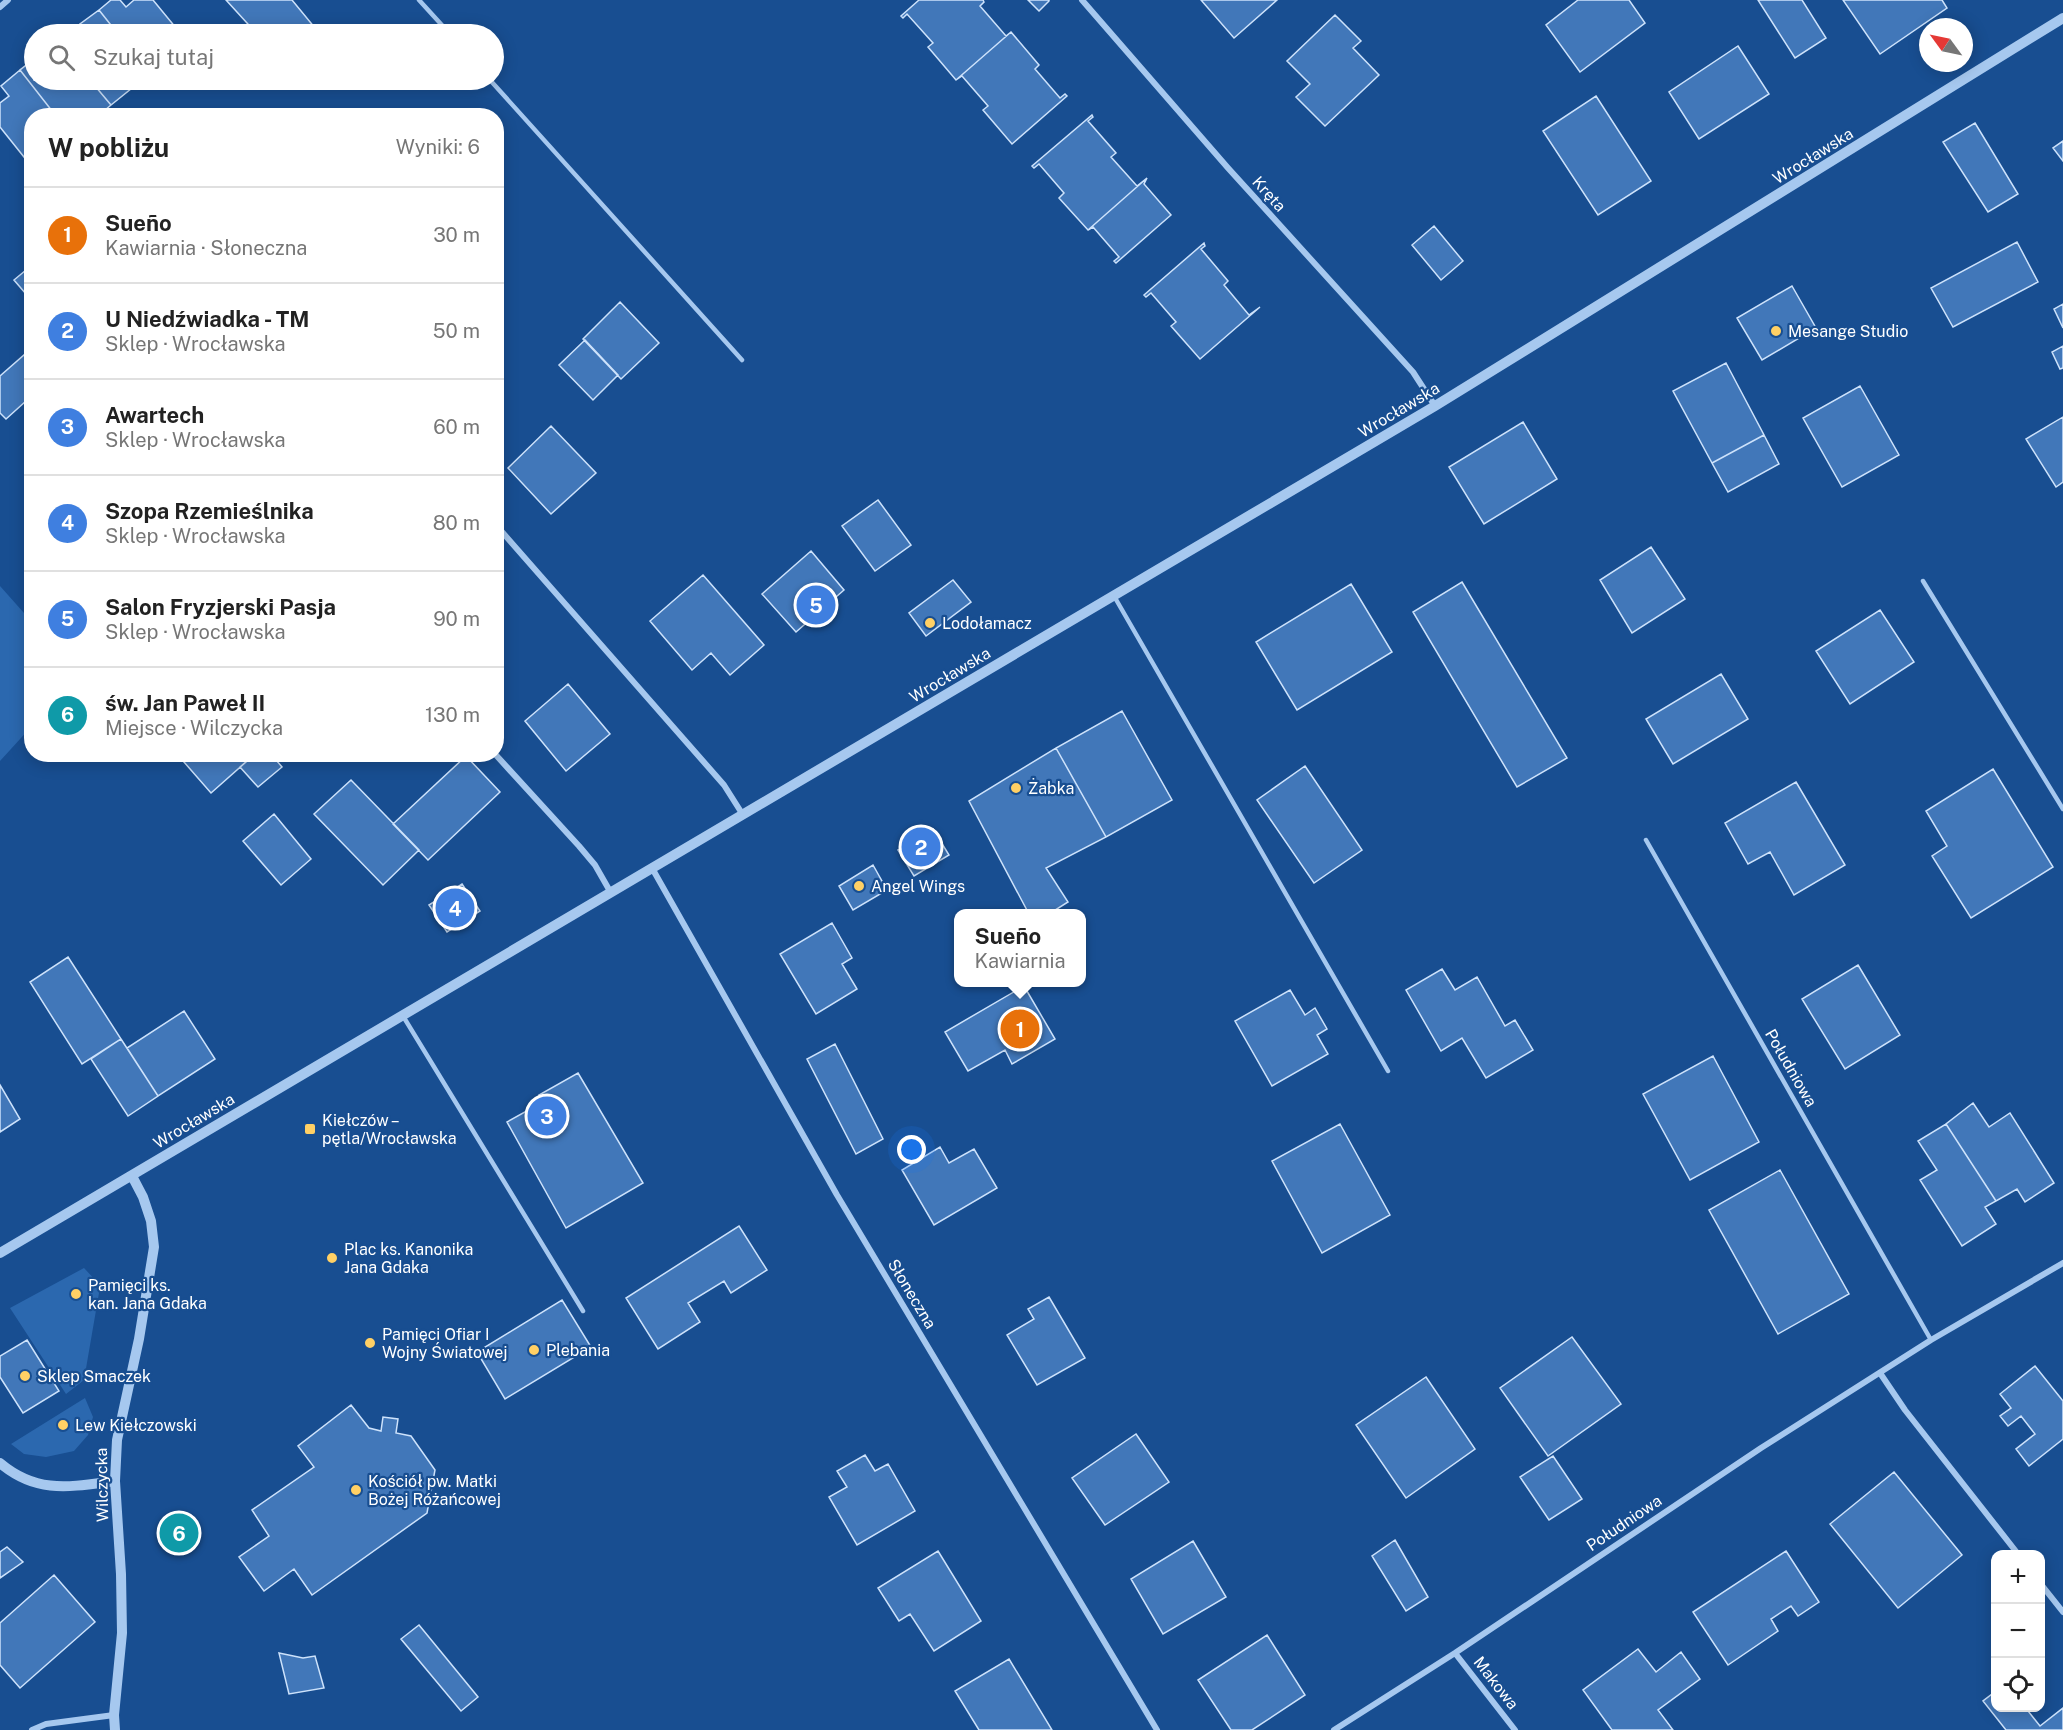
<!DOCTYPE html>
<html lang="pl">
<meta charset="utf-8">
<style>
body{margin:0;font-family:"Public Sans",sans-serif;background:#f6f6f6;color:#222}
.controls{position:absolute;right:18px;bottom:18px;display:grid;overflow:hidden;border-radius:12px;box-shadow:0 3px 15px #0003}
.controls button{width:54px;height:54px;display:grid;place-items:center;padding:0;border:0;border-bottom:2px solid #e0e0e0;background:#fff;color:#222;font:30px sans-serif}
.compass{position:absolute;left:1919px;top:18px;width:54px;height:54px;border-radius:50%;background:#fff;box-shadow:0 3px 15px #0003;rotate:303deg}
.you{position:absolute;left:912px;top:1150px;width:21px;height:21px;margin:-15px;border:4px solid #fff;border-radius:50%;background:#1a73e8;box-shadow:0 0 0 9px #1a73e833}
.badge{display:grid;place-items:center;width:39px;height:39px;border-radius:50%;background:#857040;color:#fff;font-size:20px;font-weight:700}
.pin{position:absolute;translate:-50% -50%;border:3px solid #fff;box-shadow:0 2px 6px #0006}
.popup{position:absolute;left:954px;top:909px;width:132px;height:78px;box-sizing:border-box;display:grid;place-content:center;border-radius:12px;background:#fff;filter:drop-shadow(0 2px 4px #0005);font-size:20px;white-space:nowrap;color:#767676}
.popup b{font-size:22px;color:#222}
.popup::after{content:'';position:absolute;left:50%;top:100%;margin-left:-12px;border:12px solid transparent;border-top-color:#fff}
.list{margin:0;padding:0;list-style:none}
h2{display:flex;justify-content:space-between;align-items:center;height:78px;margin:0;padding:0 24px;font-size:26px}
h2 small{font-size:20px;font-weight:400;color:#767676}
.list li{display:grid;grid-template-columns:39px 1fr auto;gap:18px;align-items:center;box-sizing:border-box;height:96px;padding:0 24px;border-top:2px solid #e0e0e0}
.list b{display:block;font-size:22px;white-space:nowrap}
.list p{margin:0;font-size:20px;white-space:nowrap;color:#767676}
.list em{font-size:20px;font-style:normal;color:#767676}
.icon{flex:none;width:33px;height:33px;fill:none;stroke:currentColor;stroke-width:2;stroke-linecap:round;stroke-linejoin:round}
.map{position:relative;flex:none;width:2063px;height:1730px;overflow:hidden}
.search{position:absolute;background:#fff;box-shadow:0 3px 15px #0003;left:24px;top:24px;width:480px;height:66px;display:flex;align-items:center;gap:15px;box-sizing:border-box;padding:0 21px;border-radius:33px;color:#767676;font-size:22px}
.panel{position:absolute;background:#fff;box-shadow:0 3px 15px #0003;left:24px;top:108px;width:480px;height:654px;border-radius:24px}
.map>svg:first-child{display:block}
.green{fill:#2b68af}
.building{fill:#4177b9;stroke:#cde2fb;stroke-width:1.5}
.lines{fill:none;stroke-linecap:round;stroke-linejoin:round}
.service{stroke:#a6c8ef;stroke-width:4.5}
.minor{stroke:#a6c8ef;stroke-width:6}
.tertiary{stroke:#a6c8ef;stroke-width:10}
.poi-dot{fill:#ffd065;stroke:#184e91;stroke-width:2}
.labels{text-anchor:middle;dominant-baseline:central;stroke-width:4.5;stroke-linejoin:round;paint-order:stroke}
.street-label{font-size:16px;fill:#fff;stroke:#184e91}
.poi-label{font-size:16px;fill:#fff;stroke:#184e91;text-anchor:start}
</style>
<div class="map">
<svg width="2063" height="1730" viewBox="0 0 2063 1730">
<rect width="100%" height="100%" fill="#184e91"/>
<path class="green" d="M0,586L32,622L31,727L0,761Z
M84,1268L99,1284V1293L84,1380L66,1394L10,1308Z
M85,1398L93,1417L88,1435L74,1451L46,1457L24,1454L11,1444Z"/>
<path class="building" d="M111,0H120L126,7L134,0H153L181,34H118L99,10Z
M226,0H292L320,34H257Z
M919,0H983L984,2L980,6L1006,36L1011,32L956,80L928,47L933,43L907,14L903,18L901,16Z
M1028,0H1049V1L1039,11Z
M1201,0H1277L1234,38Z
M1578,0H1629L1645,23L1580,72L1546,25Z
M1758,0H1802L1826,38L1795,58Z
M1843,0H1942L1947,8L1880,54Z
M99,10L118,34H87L80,24Z
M1335,15L1361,41L1353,48L1379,75L1325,126L1296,97L1310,84L1287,61Z
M1011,32L1039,65L1035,69L1060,98L1065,94L1067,96L1012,144L983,110L988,106L962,76L956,80Z
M1738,46L1769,94L1699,139L1669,92Z
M34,59V80H90L111,105L98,116H56L20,70Z
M20,70L56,116H32V167L0,127V103L9,96L1,86Z
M90,80H142L111,105Z
M1596,96L1651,181L1598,215L1543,131Z
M1092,115L1093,117L1088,121L1116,153L1111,157L1137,186L1147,178L1088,230L1059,198L1064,193L1039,164L1034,168L1032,166Z
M1975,123L2018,194L1988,212L1943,142Z
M2063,141V161L2053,148Z
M1147,178L1144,184L1171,215L1116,263L1114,261L1119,257L1093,227L1088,230Z
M1434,226L1463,261L1441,280L1412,245Z
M2017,242L2038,282L1953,327L1931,288Z
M1204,243L1205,246L1201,249L1228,281L1224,285L1249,315L1260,307L1200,359L1171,326L1176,322L1151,293L1146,297L1144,295Z
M32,265V301L14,280Z
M1792,286L1816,328L1762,360L1737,318Z
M620,302L659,343L621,379L583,339Z
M2063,304V328L2054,309Z
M585,340L618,375L593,400L559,365Z
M2063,346V368L2060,369L2052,352Z
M32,348V407L26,401L6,419L0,413V376Z
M1726,363L1764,435L1712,463L1673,391Z
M1860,386L1899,455L1842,487L1803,418Z
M2063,417V482L2056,487L2026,439Z
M1523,422L1557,479L1484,524L1449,467Z
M551,426L596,473L551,514L508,468Z
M1764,435L1779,464L1728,492L1712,463Z
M878,500L911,545L875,571L842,526Z
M1651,547L1685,599L1632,633L1600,580Z
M811,551L844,590L796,632L762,594Z
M703,575L764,645L730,675L711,653L692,670L650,621Z
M953,580L971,602L926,636L909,613Z
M1462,582L1567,758L1517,787L1413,612Z
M1351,584L1392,652L1297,710L1256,642Z
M1880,610L1914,662L1850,704L1816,651Z
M1721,674L1748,719L1673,764L1646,719Z
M568,684L610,734L566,771L525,721Z
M1122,711L1172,800L1106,837L1056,748Z
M1056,748L1106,837L1046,868L1068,902L1049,914H1029L969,801Z
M177,754H255L211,793Z
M255,754H271L282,767L258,787L240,767Z
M466,756L500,792L428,860L393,824Z
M1305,766L1362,850L1314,883L1257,800Z
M1993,769L2053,867L1971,918L1932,856L1947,846L1926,811Z
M351,780L419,850L383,885L314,814Z
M1796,782L1845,865L1794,895L1770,852L1748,864L1725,823Z
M274,814L311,859L281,885L243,841Z
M933,829L949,855L914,876L898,850Z
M873,865L887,890L853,910L839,886Z
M462,884L480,911L447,932L429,905Z
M832,923L852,958L842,964L857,989L816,1014L780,954Z
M68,957L121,1039L82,1064L30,982Z
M1858,965L1900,1035L1845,1069L1802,999Z
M1442,969L1455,990L1477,977L1505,1026L1515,1020L1533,1050L1486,1078L1462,1038L1441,1051L1406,990Z
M1024,986L1055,1039L1012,1064L1005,1050L968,1071L945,1032Z
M1290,990L1305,1015L1315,1008L1327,1029L1317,1035L1328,1054L1272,1086L1235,1021Z
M184,1011L215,1059L158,1096L127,1048Z
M121,1039L158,1096L128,1116L91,1059Z
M835,1044L883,1139L856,1154L807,1059Z
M1713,1056L1759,1142L1690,1180L1643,1094Z
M578,1073L643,1183L566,1228L507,1122L543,1102L539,1095Z
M0,1085L20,1119L0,1132Z
M1973,1103L1989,1127L2010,1113L2054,1183L2025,1202L2017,1189L1996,1201L1946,1124Z
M1340,1124L1390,1215L1322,1253L1272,1161Z
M1946,1124L1996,1201L1985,1207L1996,1224L1962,1246L1920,1180L1937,1170L1918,1141Z
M940,1147L949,1163L974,1149L997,1188L934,1225L902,1170Z
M1780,1170L1849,1294L1778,1334L1709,1210Z
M739,1226L767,1270L731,1293L724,1281L688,1303L700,1322L658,1349L626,1298Z
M1049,1297L1085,1358L1037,1385L1007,1335L1034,1319L1028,1309Z
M562,1300L591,1347L505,1399L477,1352Z
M1572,1337L1621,1404L1548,1456L1500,1388Z
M27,1340L59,1391L23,1413L0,1377V1356Z
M2035,1366L2063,1401V1439L2029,1466L2016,1449L2035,1434L2021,1416L2008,1426L2000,1416L2011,1408L2000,1394Z
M1426,1377L1475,1449L1406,1498L1356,1425Z
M351,1405L369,1428L381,1431L383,1417L398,1419L396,1433L411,1436L435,1470L427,1513L312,1595L294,1569L264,1591L239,1557L269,1536L252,1510L314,1467L298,1446Z
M1136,1434L1169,1482L1105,1525L1072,1478Z
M865,1455L875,1471L888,1464L915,1511L857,1545L829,1497L847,1487L837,1471Z
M1553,1456L1582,1499L1549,1520L1520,1477Z
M1894,1472L1962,1555L1898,1608L1830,1524Z
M1395,1540L1428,1597L1406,1611L1372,1556Z
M1193,1541L1226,1597L1163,1634L1131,1579Z
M7,1547L23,1562L0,1578V1552Z
M938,1551L981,1621L934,1651L910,1614L899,1621L878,1588Z
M1786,1551L1819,1602L1798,1616L1791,1606L1771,1619L1778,1631L1728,1665L1693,1612Z
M54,1575L95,1622L20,1688L0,1665V1623Z
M419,1625L478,1697L461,1711L401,1639Z
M1267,1635L1305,1695L1252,1730H1231L1198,1680Z
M1638,1649L1656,1672L1681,1652L1700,1679L1658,1710L1673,1730H1612L1583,1690Z
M279,1653L303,1658L315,1656L324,1688L289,1694Z
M1009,1659L1052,1730H979L955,1691Z
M1996,1691V1708H2032L2028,1711L2040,1726L2063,1708V1730H2006L1983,1701Z"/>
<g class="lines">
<path class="service" d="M419,0L450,34
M490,80L742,360
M1923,581L2063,809
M1114,596L1388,1071
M1646,840L1931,1340
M403,1016L583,1311"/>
<path class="minor" d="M1082,0L1228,168L1413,372L1435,406
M0,7L8,0
M496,525L724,785L743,815
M495,754L579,846L595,865L611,893
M652,868L837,1195L1157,1730
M1880,1373L1905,1410L2018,1554
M2040,1583L2063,1612
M1455,1653L1515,1730
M32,1730L46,1724L114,1715
M1334,1730L1455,1653L1761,1448L1931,1340L2063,1263"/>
<path class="tertiary" d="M0,1253L1435,406L2063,18
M0,1463C37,1494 69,1487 115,1481
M115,1730L114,1715L122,1633L121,1574L115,1481L117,1440L139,1339L154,1247L151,1221L143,1197L132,1176"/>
</g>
<g class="poi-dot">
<circle cx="1776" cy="331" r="6"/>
<circle cx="930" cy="623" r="6"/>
<circle cx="1016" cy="788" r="6"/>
<circle cx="859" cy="886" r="6"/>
<rect x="304" y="1123" width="12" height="12" rx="3"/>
<circle cx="332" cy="1258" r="6"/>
<circle cx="76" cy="1294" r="6"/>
<circle cx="370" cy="1343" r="6"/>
<circle cx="534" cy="1350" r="6"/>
<circle cx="25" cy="1376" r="6"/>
<circle cx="63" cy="1425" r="6"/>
<circle cx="356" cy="1490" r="6"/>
</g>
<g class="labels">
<g class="street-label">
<text transform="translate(1813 156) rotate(-32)">Wrocławska</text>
<text transform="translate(1269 194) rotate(48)">Kręta</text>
<text transform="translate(1399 410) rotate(-31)">Wrocławska</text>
<text transform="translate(950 675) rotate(-31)">Wrocławska</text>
<text transform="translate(1791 1068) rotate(60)">Południowa</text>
<text transform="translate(194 1121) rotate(-31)">Wrocławska</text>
<text transform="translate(912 1294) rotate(59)">Słoneczna</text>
<text transform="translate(102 1485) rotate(-91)">Wilczycka</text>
<text transform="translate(1624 1523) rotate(-34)">Południowa</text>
<text transform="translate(1496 1683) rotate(52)">Makowa</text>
</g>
<g class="poi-label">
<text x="1788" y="331">Mesange Studio</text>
<text x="942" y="623">Lodołamacz</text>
<text x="1028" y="788">Żabka</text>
<text x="871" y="886">Angel Wings</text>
<text x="322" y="1120">Kiełczów –<tspan x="322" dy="18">pętla/Wrocławska</tspan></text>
<text x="344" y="1249">Plac ks. Kanonika<tspan x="344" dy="18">Jana Gdaka</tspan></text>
<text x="88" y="1285">Pamięci ks.<tspan x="88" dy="18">kan. Jana Gdaka</tspan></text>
<text x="382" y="1334">Pamięci Ofiar I<tspan x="382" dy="18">Wojny Światowej</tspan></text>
<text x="546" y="1350">Plebania</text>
<text x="37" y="1376">Sklep Smaczek</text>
<text x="75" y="1425">Lew Kiełczowski</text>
<text x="368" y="1481">Kościół pw. Matki<tspan x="368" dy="18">Bożej Różańcowej</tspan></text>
</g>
</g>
</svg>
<div class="controls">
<button>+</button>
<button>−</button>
<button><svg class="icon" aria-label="locate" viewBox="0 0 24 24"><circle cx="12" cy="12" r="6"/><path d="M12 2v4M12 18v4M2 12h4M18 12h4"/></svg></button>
</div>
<svg class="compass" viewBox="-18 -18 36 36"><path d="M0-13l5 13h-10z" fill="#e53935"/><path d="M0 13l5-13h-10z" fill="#767676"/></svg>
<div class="you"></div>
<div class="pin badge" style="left:1020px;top:1029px;background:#e8710a">1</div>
<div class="popup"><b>Sueño</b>Kawiarnia</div>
<div class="pin badge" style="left:921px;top:847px;background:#3f7fe0">2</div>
<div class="pin badge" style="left:547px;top:1116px;background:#3f7fe0">3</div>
<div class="pin badge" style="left:455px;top:908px;background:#3f7fe0">4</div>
<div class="pin badge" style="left:816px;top:605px;background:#3f7fe0">5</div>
<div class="pin badge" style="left:179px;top:1533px;background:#0f9aa8">6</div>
<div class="search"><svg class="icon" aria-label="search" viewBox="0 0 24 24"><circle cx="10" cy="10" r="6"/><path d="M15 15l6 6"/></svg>Szukaj tutaj</div>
<section class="panel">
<h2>W pobliżu<small>Wyniki: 6</small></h2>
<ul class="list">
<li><span class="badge" style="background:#e8710a">1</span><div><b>Sueño</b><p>Kawiarnia · Słoneczna</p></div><em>30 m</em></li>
<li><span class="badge" style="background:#3f7fe0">2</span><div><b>U Niedźwiadka - TM</b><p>Sklep · Wrocławska</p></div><em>50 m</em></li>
<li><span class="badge" style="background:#3f7fe0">3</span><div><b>Awartech</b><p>Sklep · Wrocławska</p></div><em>60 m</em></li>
<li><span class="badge" style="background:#3f7fe0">4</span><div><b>Szopa Rzemieślnika</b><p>Sklep · Wrocławska</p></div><em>80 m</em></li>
<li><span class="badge" style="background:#3f7fe0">5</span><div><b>Salon Fryzjerski Pasja</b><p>Sklep · Wrocławska</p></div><em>90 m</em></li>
<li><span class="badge" style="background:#0f9aa8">6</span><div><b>św. Jan Paweł II</b><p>Miejsce · Wilczycka</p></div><em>130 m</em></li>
</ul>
</section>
</div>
